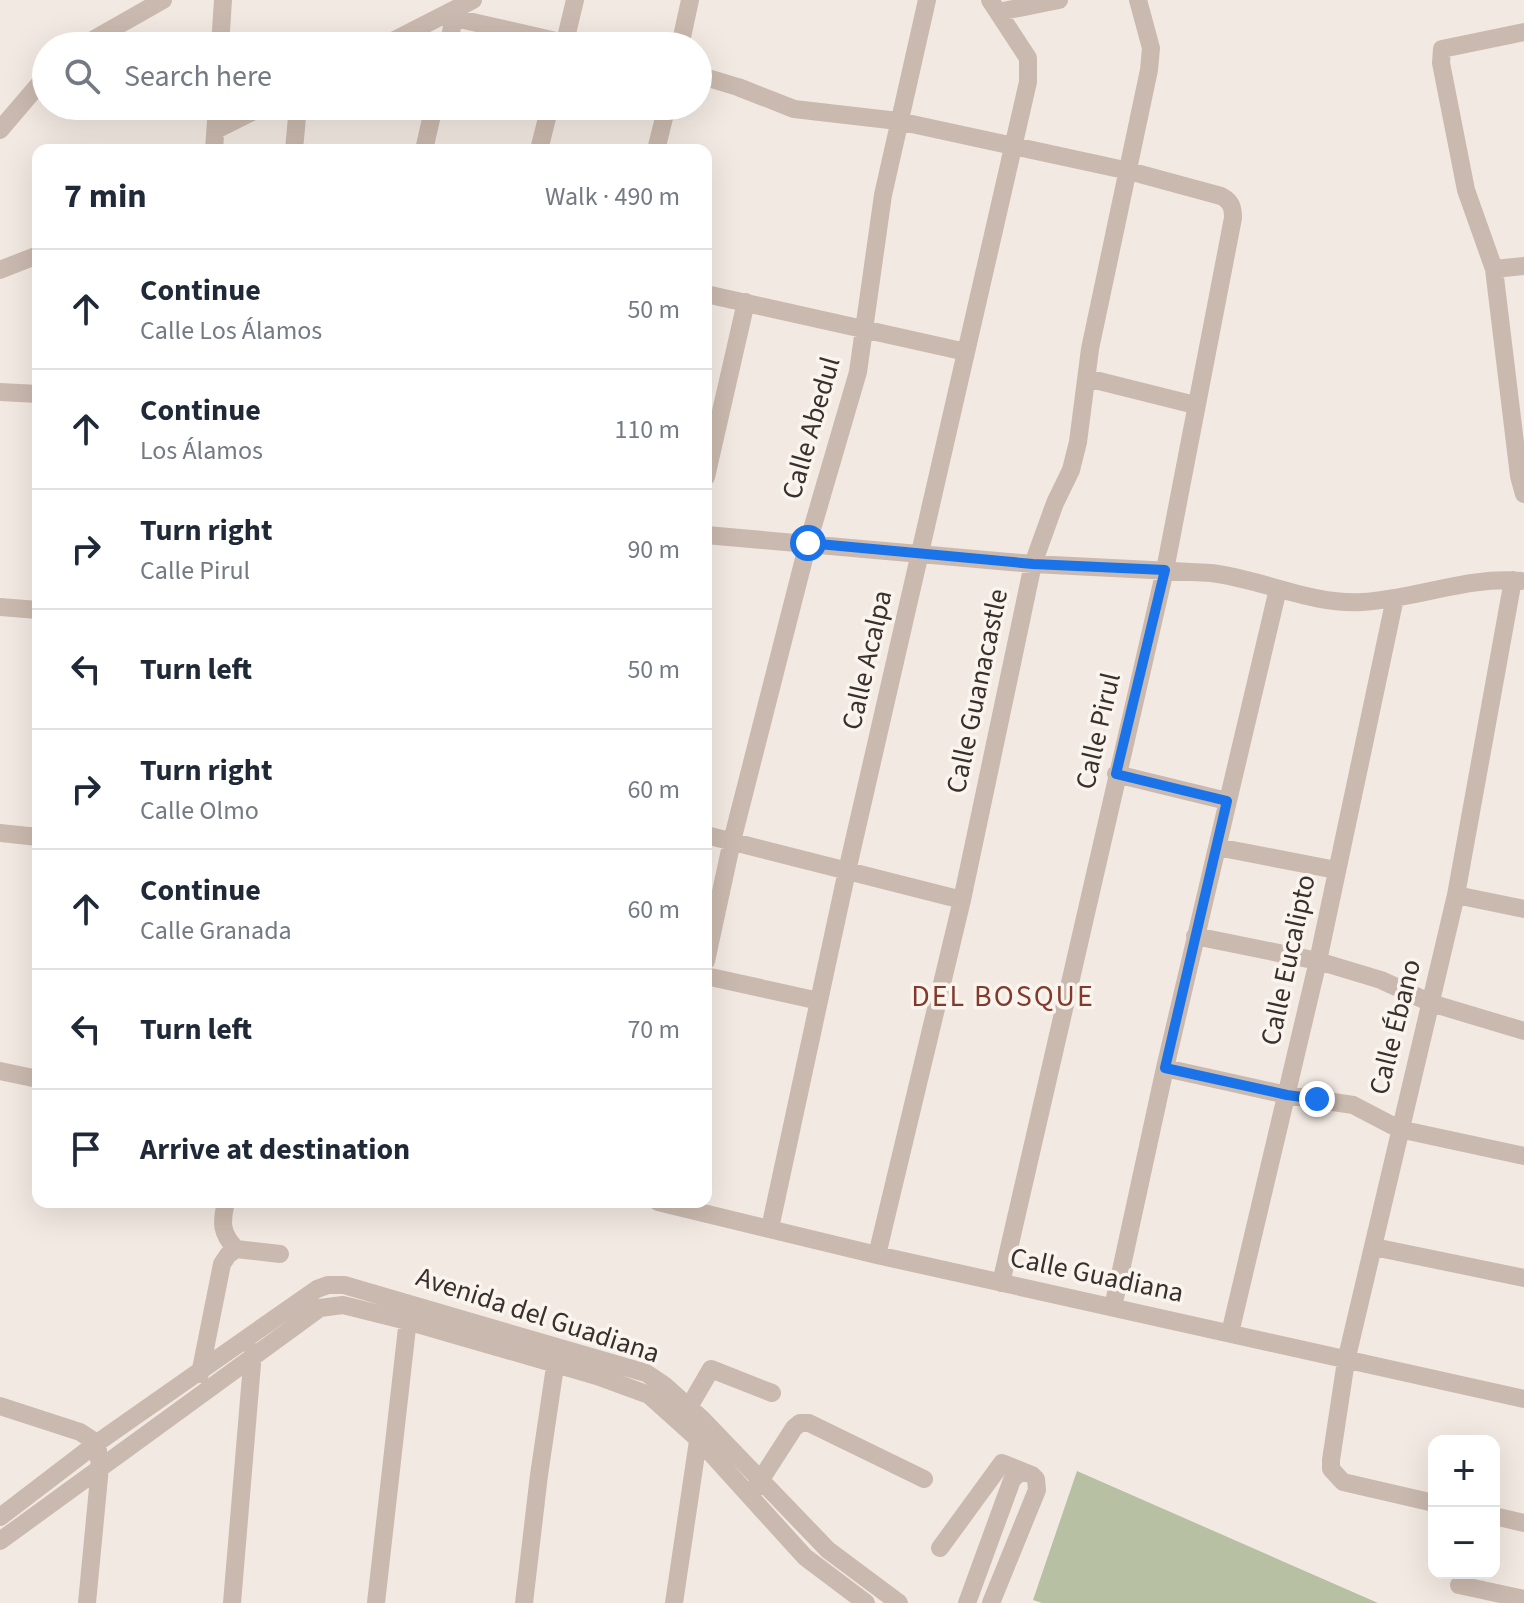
<!DOCTYPE html>
<meta charset="utf-8">
<style>
body{margin:0;font-family:"Source Sans 3",sans-serif;background:#f2f2f3;color:#1f2937}
.controls{position:absolute;right:24px;bottom:24px;display:grid;overflow:hidden;border-radius:16px;box-shadow:0 8px 32px #0002}
.controls button{width:72px;height:72px;display:grid;place-items:center;padding:0;border:0;border-bottom:2px solid #e0e1e3;background:#fff;color:#1f2937;font:40px sans-serif}
.stop{position:absolute;width:24px;height:24px;margin:-18px;border:6px solid #1a73e8;border-radius:50%;background:#fff}
.stop.end{background:#1a73e8;border-color:#fff;box-shadow:0 2px 8px #0008}
.list{margin:0;padding:0;list-style:none}
h2{display:flex;justify-content:space-between;align-items:center;height:104px;margin:0;padding:0 32px;font-size:34px}
h2 small{font-size:26px;font-weight:400;color:#747a83}
.list li{display:grid;grid-template-columns:52px 1fr auto;gap:24px;align-items:center;box-sizing:border-box;height:120px;padding:0 32px;border-top:2px solid #e0e1e3}
.list b{display:block;font-size:30px;white-space:nowrap}
.list p{margin:0;font-size:26px;white-space:nowrap;color:#747a83}
.list em{font-size:26px;font-style:normal;color:#747a83}
.icon{flex:none;width:44px;height:44px;fill:none;stroke:currentColor;stroke-width:2;stroke-linecap:round;stroke-linejoin:round}
.map{position:relative;flex:none;width:1524px;height:1603px;overflow:hidden}
.search{position:absolute;background:#fff;box-shadow:0 8px 32px #0002;left:32px;top:32px;width:680px;height:88px;display:flex;align-items:center;gap:20px;box-sizing:border-box;padding:0 28px;border-radius:44px;color:#747a83;font-size:30px}
.panel{position:absolute;background:#fff;box-shadow:0 8px 32px #0002;left:32px;top:144px;width:680px;height:1064px;border-radius:16px}
.map>svg:first-child{display:block}
.pitch{fill:#b8c0a3}
.lines{fill:none;stroke-linecap:round;stroke-linejoin:round}
.minor{stroke:#cab9ae;stroke-width:18}
.route{stroke:#1a73e8;stroke-width:10}
.labels{text-anchor:middle;dominant-baseline:central;stroke-width:7;stroke-linejoin:round;paint-order:stroke}
.street-label{font-size:28px;fill:#392f2c;stroke:#faf4ee}
.neighbourhood-label{font-size:30px;letter-spacing:2px;fill:#823a2b;stroke:#faf4ee}
</style>
<div class="map">
<svg width="1524" height="1603" viewBox="0 0 1524 1603">
<rect width="100%" height="100%" fill="#f2e9e2"/>
<path class="pitch" d="M1077,1471L1378,1603H1042L1033,1600Z"/>
<g class="lines">
<path class="minor" d="M998,12L1059,0
M455,18L578,46
M1524,32L1442,49L1441,63L1466,190L1494,269L1519,476L1524,494
M82,46L163,0
M220,46L223,0
M383,46L473,0
M448,46L456,9
M564,46L575,0
M680,46L690,0
M698,75L738,87L794,109L898,121L1129,171L1221,196C1231,201 1233,207 1233,218L1165,570L1001,1283
M0,130L46,76
M216,130L264,106
M214,150L217,106
M294,150L298,106
M424,150L434,106
M539,150L550,106
M656,150L667,106
M1494,269L1524,266
M0,270L38,255
M706,294L966,352
M1087,378L1195,405
M0,392L38,394
M706,477L746,302
M706,535L1033,564L1211,573C1262,579 1311,605 1362,602C1416,599 1467,576 1521,581
M0,607L38,610
M1116,774L1227,801
M0,833L38,837
M706,835L962,900
M1217,847L1336,870
M1456,895L1524,909
M1195,936L1318,961L1381,980L1431,1003L1524,1031
M706,961L732,841L808,543L858,372L883,195L927,0
M706,976L819,1001
M1165,1068L1287,1095L1353,1105L1399,1129L1524,1156
M0,1071L38,1079
M226,1202C221,1223 221,1233 236,1249
M658,1202L877,1255L1524,1399
M770,1228L847,871L1028,82V58L990,0
M1374,1247L1524,1278
M236,1249L280,1254
M877,1255L962,900L1033,564L1055,503L1071,470L1078,442L1090,349L1149,70L1151,48L1138,0
M1113,1307L1165,1068L1278,589
M1230,1333L1318,961L1395,598
M200,1374L222,1264L228,1255L236,1249
M0,1406L80,1432L97,1443L100,1467L87,1603
M689,1407L711,1369L772,1393
M754,1490L794,1428L800,1423H809L924,1479
M1434,1503L1343,1482L1331,1469V1460L1346,1361L1456,895L1513,580
M1494,1516L1524,1523
M0,1517L97,1443L317,1289L328,1285H344L646,1373L664,1385L702,1419L828,1550L899,1603
M0,1541L320,1308L343,1305L407,1321L597,1376L649,1395L698,1439L805,1557L866,1603
M940,1548L1002,1463L1032,1475L1036,1479L1037,1490L991,1603
M1459,1585L1524,1599
M232,1603L253,1352
M376,1603L409,1310
M524,1603L539,1475L557,1353
M674,1603L699,1434
M967,1603L1012,1480L1019,1473H1027"/>
</g>
<g class="lines">
<path class="route" d="M808,543L1033,564L1165,570L1116,774L1227,801L1165,1068L1287,1095L1317,1099"/>
</g>
<g class="labels">
<g class="street-label">
<text transform="translate(811 428) rotate(-74)">Calle Abedul</text>
<text transform="translate(867 660) rotate(-77)">Calle Acalpa</text>
<text transform="translate(977 691) rotate(-78)">Calle Guanacastle</text>
<text transform="translate(1098 731) rotate(-77)">Calle Pirul</text>
<text transform="translate(1288 960) rotate(-78)">Calle Eucalipto</text>
<text transform="translate(1395 1027) rotate(-76)">Calle Ébano</text>
<text transform="translate(1097 1275) rotate(12)">Calle Guadiana</text>
<text transform="translate(538 1315) rotate(18)">Avenida del Guadiana</text>
</g>
<g class="neighbourhood-label">
<text x="1003" y="996">DEL BOSQUE</text>
</g>
</g>
</svg>
<div class="controls">
<button>+</button>
<button>−</button>
</div>
<div class="stop" style="left:808px;top:543px"></div>
<div class="stop end" style="left:1317px;top:1099px"></div>
<div class="search"><svg class="icon" aria-label="search" viewBox="0 0 24 24"><circle cx="10" cy="10" r="6"/><path d="M15 15l6 6"/></svg>Search here</div>
<section class="panel">
<h2>7 min<small>Walk · 490 m</small></h2>
<ul class="list">
<li><svg class="icon" aria-label="ahead" viewBox="0 0 24 24"><path d="M12 20V5M6 11l6-6 6 6"/></svg><div><b>Continue</b><p>Calle Los Álamos</p></div><em>50 m</em></li>
<li><svg class="icon" aria-label="ahead" viewBox="0 0 24 24"><path d="M12 20V5M6 11l6-6 6 6"/></svg><div><b>Continue</b><p>Los Álamos</p></div><em>110 m</em></li>
<li><svg class="icon" aria-label="right" viewBox="0 0 24 24"><path d="M7 20v-9h11M14 6l5 5-5 5"/></svg><div><b>Turn right</b><p>Calle Pirul</p></div><em>90 m</em></li>
<li><svg class="icon" aria-label="left" viewBox="0 0 24 24"><path d="M17 20v-9H6M10 6l-5 5 5 5"/></svg><div><b>Turn left</b></div><em>50 m</em></li>
<li><svg class="icon" aria-label="right" viewBox="0 0 24 24"><path d="M7 20v-9h11M14 6l5 5-5 5"/></svg><div><b>Turn right</b><p>Calle Olmo</p></div><em>60 m</em></li>
<li><svg class="icon" aria-label="ahead" viewBox="0 0 24 24"><path d="M12 20V5M6 11l6-6 6 6"/></svg><div><b>Continue</b><p>Calle Granada</p></div><em>60 m</em></li>
<li><svg class="icon" aria-label="left" viewBox="0 0 24 24"><path d="M17 20v-9H6M10 6l-5 5 5 5"/></svg><div><b>Turn left</b></div><em>70 m</em></li>
<li><svg class="icon" aria-label="arrive" viewBox="0 0 24 24"><path d="M6 21V4h12l-3 4 3 4H6"/></svg><div><b>Arrive at destination</b></div></li>
</ul>
</section>
</div>
